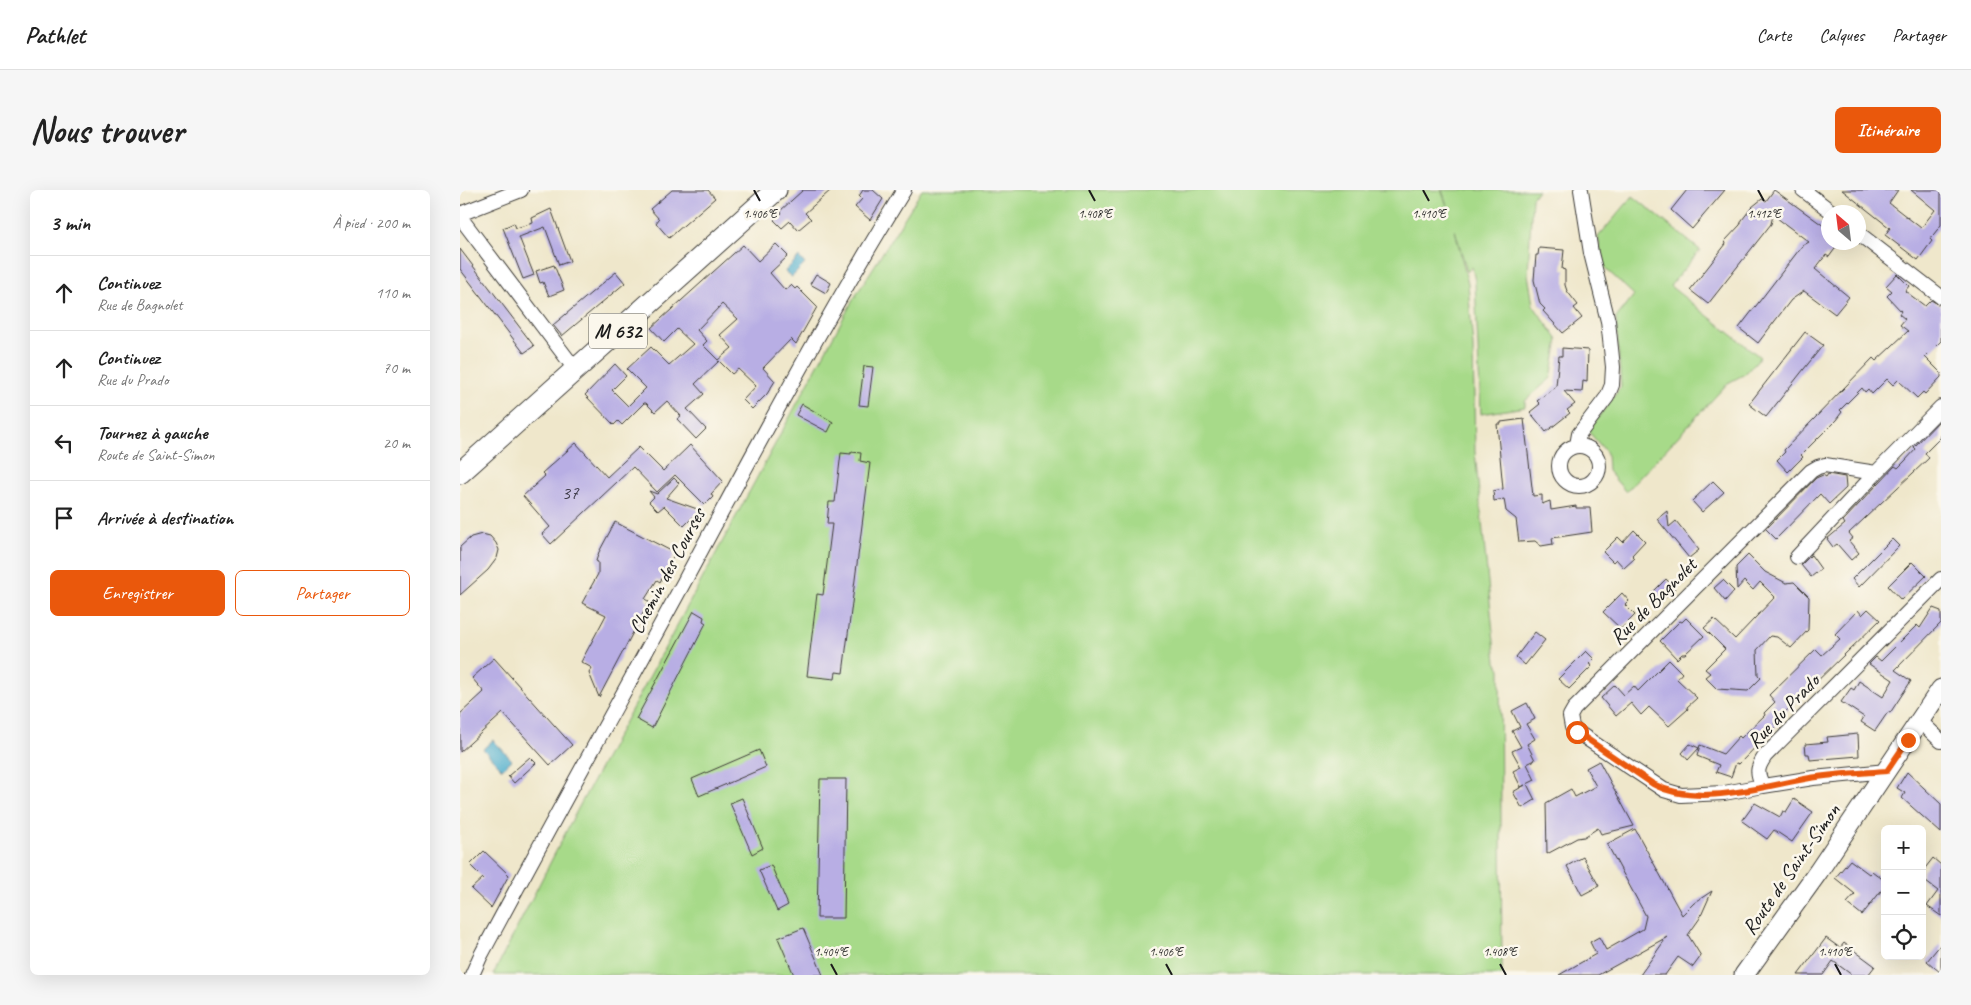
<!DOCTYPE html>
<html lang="fr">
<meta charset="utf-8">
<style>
body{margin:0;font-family:Caveat,sans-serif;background:#f6f6f6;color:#222}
.controls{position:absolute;right:15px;bottom:15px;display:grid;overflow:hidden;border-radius:8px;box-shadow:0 5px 20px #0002}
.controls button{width:45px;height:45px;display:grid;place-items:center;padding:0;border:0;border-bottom:1px solid #e0e0e0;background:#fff;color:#222;font:25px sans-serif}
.compass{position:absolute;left:1361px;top:15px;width:45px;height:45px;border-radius:50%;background:#fff;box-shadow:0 5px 20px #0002;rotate:332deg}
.stop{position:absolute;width:15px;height:15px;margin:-11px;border:4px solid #ea580c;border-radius:50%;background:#fff}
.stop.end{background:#ea580c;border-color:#fff;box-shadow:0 1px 5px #0008}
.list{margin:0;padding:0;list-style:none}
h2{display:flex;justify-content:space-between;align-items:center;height:65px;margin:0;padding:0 20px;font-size:21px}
h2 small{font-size:16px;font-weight:400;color:#767676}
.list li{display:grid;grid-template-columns:32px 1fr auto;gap:15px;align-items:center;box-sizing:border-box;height:75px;padding:0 20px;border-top:1px solid #e0e0e0}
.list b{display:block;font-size:19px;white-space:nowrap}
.list p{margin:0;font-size:16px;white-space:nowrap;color:#767676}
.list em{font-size:16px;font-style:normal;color:#767676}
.actions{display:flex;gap:10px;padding:15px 20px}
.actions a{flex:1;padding:11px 0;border:1px solid #ea580c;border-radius:8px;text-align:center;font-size:18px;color:#ea580c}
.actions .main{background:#ea580c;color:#fff}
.icon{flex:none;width:28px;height:28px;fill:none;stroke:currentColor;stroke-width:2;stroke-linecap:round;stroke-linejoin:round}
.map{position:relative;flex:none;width:1481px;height:785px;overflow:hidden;border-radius:8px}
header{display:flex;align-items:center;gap:30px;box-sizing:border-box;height:70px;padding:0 25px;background:#fff;border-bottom:1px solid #e0e0e0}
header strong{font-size:24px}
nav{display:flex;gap:28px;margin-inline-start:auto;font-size:18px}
.intro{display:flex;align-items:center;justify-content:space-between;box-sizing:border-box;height:120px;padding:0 30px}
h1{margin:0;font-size:35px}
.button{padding:12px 22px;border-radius:8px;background:#ea580c;color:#fff;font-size:18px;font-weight:700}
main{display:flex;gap:30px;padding:0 30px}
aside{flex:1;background:#fff;border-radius:8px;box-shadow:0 5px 20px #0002}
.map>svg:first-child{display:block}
.green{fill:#a7da89;stroke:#627b52}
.water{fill:#4dadcc;stroke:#346474}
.building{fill:#b8aee4;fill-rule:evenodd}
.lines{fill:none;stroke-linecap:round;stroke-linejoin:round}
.street-casing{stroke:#3c3a36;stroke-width:16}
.secondary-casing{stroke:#3c3a36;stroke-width:21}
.primary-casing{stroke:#3c3a36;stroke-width:23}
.street{stroke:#fff;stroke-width:14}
.secondary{stroke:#fff;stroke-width:19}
.primary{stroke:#fff;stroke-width:21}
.route{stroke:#ea580c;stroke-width:6}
.ticks{fill:none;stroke:#1c1c1c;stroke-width:2}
.labels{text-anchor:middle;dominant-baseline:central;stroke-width:5;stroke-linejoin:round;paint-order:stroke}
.number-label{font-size:19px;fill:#43404e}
.shield{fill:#fbf7ec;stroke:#5f5e5a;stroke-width:1}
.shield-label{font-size:20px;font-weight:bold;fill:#1c1c1c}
.street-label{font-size:21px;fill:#1c1c1c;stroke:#fbf7ec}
.ticks-label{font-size:12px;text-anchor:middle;fill:#1c1c1c;stroke:#fbf7ec;stroke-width:5;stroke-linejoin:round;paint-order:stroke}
</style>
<header>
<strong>Pathlet</strong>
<nav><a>Carte</a><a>Calques</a><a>Partager</a></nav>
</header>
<div class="intro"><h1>Nous trouver</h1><a class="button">Itinéraire</a></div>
<main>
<aside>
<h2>3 min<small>À pied · 200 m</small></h2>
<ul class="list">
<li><svg class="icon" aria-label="ahead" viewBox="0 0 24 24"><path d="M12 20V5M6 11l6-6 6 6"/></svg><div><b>Continuez</b><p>Rue de Bagnolet</p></div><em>110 m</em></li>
<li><svg class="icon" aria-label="ahead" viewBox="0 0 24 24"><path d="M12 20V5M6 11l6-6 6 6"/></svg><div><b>Continuez</b><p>Rue du Prado</p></div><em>70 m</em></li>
<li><svg class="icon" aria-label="left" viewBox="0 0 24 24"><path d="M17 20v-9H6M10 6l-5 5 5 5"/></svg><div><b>Tournez à gauche</b><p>Route de Saint-Simon</p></div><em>20 m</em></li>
<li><svg class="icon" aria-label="arrive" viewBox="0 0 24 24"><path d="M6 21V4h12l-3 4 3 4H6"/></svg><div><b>Arrivée à destination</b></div></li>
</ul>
<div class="actions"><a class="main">Enregistrer</a><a>Partager</a></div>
</aside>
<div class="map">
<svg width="1481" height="785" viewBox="0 0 1481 785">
<rect width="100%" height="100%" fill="#fbf7ec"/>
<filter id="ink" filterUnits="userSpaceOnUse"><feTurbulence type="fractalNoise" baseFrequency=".02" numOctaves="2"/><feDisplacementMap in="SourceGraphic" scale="10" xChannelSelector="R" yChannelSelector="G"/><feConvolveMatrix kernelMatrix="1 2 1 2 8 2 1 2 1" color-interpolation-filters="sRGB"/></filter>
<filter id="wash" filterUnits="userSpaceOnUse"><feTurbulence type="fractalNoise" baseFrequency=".0096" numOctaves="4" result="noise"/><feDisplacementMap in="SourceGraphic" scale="20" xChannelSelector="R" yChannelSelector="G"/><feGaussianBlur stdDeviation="1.12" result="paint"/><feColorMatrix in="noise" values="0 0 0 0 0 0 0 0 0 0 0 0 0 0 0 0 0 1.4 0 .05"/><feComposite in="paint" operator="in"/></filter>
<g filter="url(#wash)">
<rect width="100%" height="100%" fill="#efe7cb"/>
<path class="green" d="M462,0H981L988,18L982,0H1078L1072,8L1068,84L1073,115L1098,150L1091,188L1065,211V217L1021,224L1015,91L1012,77L1007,82L995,40L1008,94L1013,157L1015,262L1036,472L1040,479L1042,785H33L113,628L393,110Z
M1173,6L1240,60L1210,96L1300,167L1285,184L1268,193L1166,302L1148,281L1147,263L1128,241L1161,197L1156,128L1174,105L1144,77L1138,47Z"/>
<path class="water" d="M339,67L345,74L332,87L325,82L326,80Z
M33,550L52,570L42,579L23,559Z"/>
<g id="blocks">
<path class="building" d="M212,0H248L255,8L209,48L196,33L199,29L190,19Z
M343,0H371L345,23L351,29L338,40L330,31L322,38L314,30L322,23L320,21Z
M403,0H413L423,9L410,30L395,17L402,9L399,6Z
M1227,0H1265L1232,39L1211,20Z
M1314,0L1368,39V52H1380L1369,67L1366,65L1355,79L1389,107L1375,124L1344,101L1331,110L1298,153L1279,138L1342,56L1349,52L1313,25L1311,34L1248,114L1230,100L1266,54L1265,51L1280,35L1282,30L1292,17L1302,9L1306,11Z
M1382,0H1438L1429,13L1461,38L1475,20L1451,0H1481V35L1470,49L1472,51L1458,70L1425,45L1430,38Z
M91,19L110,71L99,75L85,37L59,47L74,85L63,89L43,38L54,33L56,38L73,33L72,28Z
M316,54L328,66L310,83L325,100L331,95L335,99L337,97L357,117L336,154L331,149L303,178L315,191L307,204L292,219L283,210L296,196L278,179L272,184L259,171L235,194L244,204L227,219L246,239L236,249L217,229L221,226L207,211L195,222L186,213H184L162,235L158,231L154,235L125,205L155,174L166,186L152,200L168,216L186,198L167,179L191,157L209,175L233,154L217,139L204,152L191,138L283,55L298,71ZM262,114L278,129L260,145L272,158L258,170L243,155L247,151L237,140Z
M1079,58L1104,60L1102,79L1105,80V95L1107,101L1118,115L1114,118L1122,128L1103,143L1083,121L1085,119L1080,114L1074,90L1076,65H1078Z
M0,59L74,156L64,163L0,79Z
M94,75L104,100L89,106L83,92L80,93L76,81Z
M156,82L165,93L102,146L93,135Z
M356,84L371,93L366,103L350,94Z
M1437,84L1449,96L1445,101L1465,116L1471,110L1481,116V151L1465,167L1481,183V187L1465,204L1463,202L1457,208L1438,190L1433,195L1427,189L1412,204L1408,199L1405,202L1402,198L1380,220L1382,222L1376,230L1341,265L1343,267L1328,282L1317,270L1325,262L1324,260L1413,168L1416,171L1448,141L1440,135L1445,129L1439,124L1441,121L1427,106L1432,101L1426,96Z
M1345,142L1363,155L1306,227L1289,214Z
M1102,158L1128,160L1127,192L1123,191L1122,202L1104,201L1115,214L1107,220L1110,223L1086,242L1070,222L1080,214L1077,211L1096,196L1099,166H1102Z
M404,176L413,177L408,216L399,215Z
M342,214L373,232L368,242L336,225Z
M1064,229L1073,306L1082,305V314L1090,311L1091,320L1116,316V318H1130L1132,342L1092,348L1093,354L1081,356L1075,351L1059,352L1056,329L1046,321L1044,309L1034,311L1033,301L1043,299L1037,234H1041V232Z
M1481,229V247L1465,263L1469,268L1389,343L1393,348L1389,351L1399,363L1391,370L1377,354L1373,357L1367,349L1385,334L1383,331L1435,276L1438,278L1445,271L1456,259L1454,257Z
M116,253L147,287L179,257L203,281L230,255L263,291L251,304L253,307L245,315L215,285L197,302L173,277L91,354L82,344L90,337L63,306L85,286L82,283Z
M391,262L401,263L400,271L410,273L383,483L376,482L375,489L347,486L357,404L363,405L372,334H367L369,312H375L381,263L391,264Z
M1368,284L1385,287L1386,298L1369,314L1360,304L1316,349L1306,339L1356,288L1363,285L1366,287Z
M214,288L219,293L206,308L240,320L224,336L204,316L198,321L189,312L194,307L189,301L197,304Z
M1253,291L1264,302L1242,322L1232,311Z
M1207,321L1209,337L1216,331L1239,360L1229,368L1197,329Z
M155,332L215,363L200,392L197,390L185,409L189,412L139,507L129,483L132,478L121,472L146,425L122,413L138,384V372L136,371L139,362Z
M1174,340L1185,351L1172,365L1175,368L1164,378L1156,369L1153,372L1143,362L1158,347L1163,352Z
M22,344L30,346L36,353L39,360L37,368L28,380L0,405V357L11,347Z
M1432,349L1439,356L1399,397L1392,389Z
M1288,365L1305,382L1326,393L1334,392L1349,407L1348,440L1331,458L1317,447L1310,446L1297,460L1298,485L1301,488L1288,501L1257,499L1245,487L1250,483L1245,479L1265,459L1244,438L1254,429L1275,449L1315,407L1300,392L1293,400L1284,391L1277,399L1276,377Z
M1351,365L1361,379L1351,387L1341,375Z
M1452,372L1466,386L1441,410L1428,396Z
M1206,389L1215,398L1199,414L1190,405Z
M1263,390L1274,401L1265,411L1254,398Z
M1162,403L1169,411L1165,415L1175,425L1161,439L1143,422Z
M1473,418L1481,421V433L1435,480L1451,491L1430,523L1428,522L1415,541L1401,532L1404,527L1381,512L1391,498L1394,500L1399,491L1423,507L1433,490L1409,474L1416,467L1421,471L1457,435L1460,438Z
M1408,419L1420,430L1314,533L1316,536L1279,574L1276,573L1271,587L1256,582L1259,575L1237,566L1240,555L1263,564L1279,546L1281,548L1305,525L1304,523L1315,512L1309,505L1356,459L1362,465L1380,449L1375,444L1398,420L1402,425Z
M234,421L244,427L243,431L246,433L192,538L176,529Z
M1226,428L1244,446L1225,464H1222L1217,469L1200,451L1220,431L1222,432Z
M1075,442L1085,450L1065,475L1056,467Z
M1126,461L1134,469L1129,474L1132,476L1109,499L1098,489Z
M34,468L112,555L90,575L43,523L0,562V524L24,502L12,488Z
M1209,470L1222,483L1217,489L1237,508L1227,517L1228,519L1209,536L1189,517L1181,525L1171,513L1156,526L1141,508L1155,495L1164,505L1174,496L1178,501Z
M1067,513L1075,529L1066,534L1075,549L1067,554L1075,570L1067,574L1075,590L1067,594L1075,610L1062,618L1053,602L1065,595L1061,597L1053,581L1061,577L1052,561L1061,557L1052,541L1060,537L1052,521Z
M1398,544L1399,566L1350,570L1349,564H1346L1345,554L1368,552L1367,547Z
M1230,554L1239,558L1228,570L1222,563Z
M299,560L306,577L239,606L232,589Z
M70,567L76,573L54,593L48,586Z
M1139,571L1174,636L1141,644L1138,638L1124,647L1117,648L1087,664L1086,613L1111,599L1115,607L1136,596L1126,578Z
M1447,582L1481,614V643L1442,608L1445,603L1437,598Z
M360,589H386L384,728H357Z
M282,608L303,658L292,664L270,613Z
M1334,609L1353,622L1332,652L1314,640L1307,649L1282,631L1295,613L1320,627L1323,621L1326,622Z
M1175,639L1222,725L1234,713L1252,701L1240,728L1228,745L1241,766L1233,777L1218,767L1205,785H1180L1207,747L1138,785H1099L1136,764L1130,752L1139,747L1146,760L1183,739L1186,726L1147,654Z
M24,661L49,685L31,718L11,699L23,688L10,675Z
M1123,667L1139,696L1122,705L1107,676Z
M1473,668L1481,675V726L1467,716L1478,701L1462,689V682Z
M1390,670L1409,684L1412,681L1425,691V696L1402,725L1387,713L1395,704L1375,688Z
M311,675L328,715L317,721L299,680Z
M343,738L363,785H334L318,748Z
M1366,748L1380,758L1384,753L1415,776L1408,785H1392L1373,771L1363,785H1338Z
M1481,754V783L1467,771Z"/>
</g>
</g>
<g filter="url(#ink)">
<use href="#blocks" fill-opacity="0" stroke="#3c3a36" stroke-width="1"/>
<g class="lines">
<defs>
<path id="street" d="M1343,0L1372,22
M0,24L61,0
M0,27L115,179
M1398,43L1481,107
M1117,255L1119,244L1147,207L1152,195L1153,177L1148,131L1131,63L1121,0
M1099 276a20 20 0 1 1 40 0a20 20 0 1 1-40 0Z
M1337,367L1416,283
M1460,531L1481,551
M1427,581L1353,588L1303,596C1296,582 1297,578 1305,566L1481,389
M1303,596L1264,603L1221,605L1204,600L1117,542L1112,537L1110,526L1114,519L1351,281L1358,277L1365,275L1416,283L1481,217
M12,785L20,767C87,641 156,517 224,392C295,260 365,128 444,0"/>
<path id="secondary" d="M1284,785L1358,682L1481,499"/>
<path id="primary" d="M0,283L316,0"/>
</defs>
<use href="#street" class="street-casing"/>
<use href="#secondary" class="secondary-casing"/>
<use href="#primary" class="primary-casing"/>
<use href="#street" class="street"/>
<use href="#secondary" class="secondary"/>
<use href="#primary" class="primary"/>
</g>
</g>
<g class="lines" filter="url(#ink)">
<path class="route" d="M1117,542L1193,594C1238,618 1303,596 1350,588C1376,584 1401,583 1427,581L1448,550"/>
</g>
<path class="ticks" d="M294,0L300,11M629,0L635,11M963,0L969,11M1298,0L1304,11M371,774L377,785M706,774L712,785M1040,774L1046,785M1375,774L1381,785"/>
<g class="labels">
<g class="number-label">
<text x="110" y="303">37</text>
</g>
<rect class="shield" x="129" y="123.5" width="58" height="35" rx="4"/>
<g class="shield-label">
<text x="158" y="141">M 632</text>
</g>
<g class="street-label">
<text transform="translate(207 381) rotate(-62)">Chemin des Courses</text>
<text transform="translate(1193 411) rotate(-45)">Rue de Bagnolet</text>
<text transform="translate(1323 521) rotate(-46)">Rue du Prado</text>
<text transform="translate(1331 679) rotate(-55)">Route de Saint-Simon</text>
</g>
</g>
<g class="ticks-label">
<text x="300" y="28">1.406°E</text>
<text x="635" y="28">1.408°E</text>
<text x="969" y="28">1.410°E</text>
<text x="1304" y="28">1.412°E</text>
<text x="371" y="766">1.404°E</text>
<text x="706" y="766">1.406°E</text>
<text x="1040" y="766">1.408°E</text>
<text x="1375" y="766">1.410°E</text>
</g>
</svg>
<div class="controls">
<button>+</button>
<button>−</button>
<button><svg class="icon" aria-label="locate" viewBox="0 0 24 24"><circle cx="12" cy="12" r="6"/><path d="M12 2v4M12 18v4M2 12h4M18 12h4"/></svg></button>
</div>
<svg class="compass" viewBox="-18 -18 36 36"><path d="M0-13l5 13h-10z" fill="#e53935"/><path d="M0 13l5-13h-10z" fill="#767676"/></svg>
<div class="stop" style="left:1117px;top:542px"></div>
<div class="stop end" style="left:1448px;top:550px"></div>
</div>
</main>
